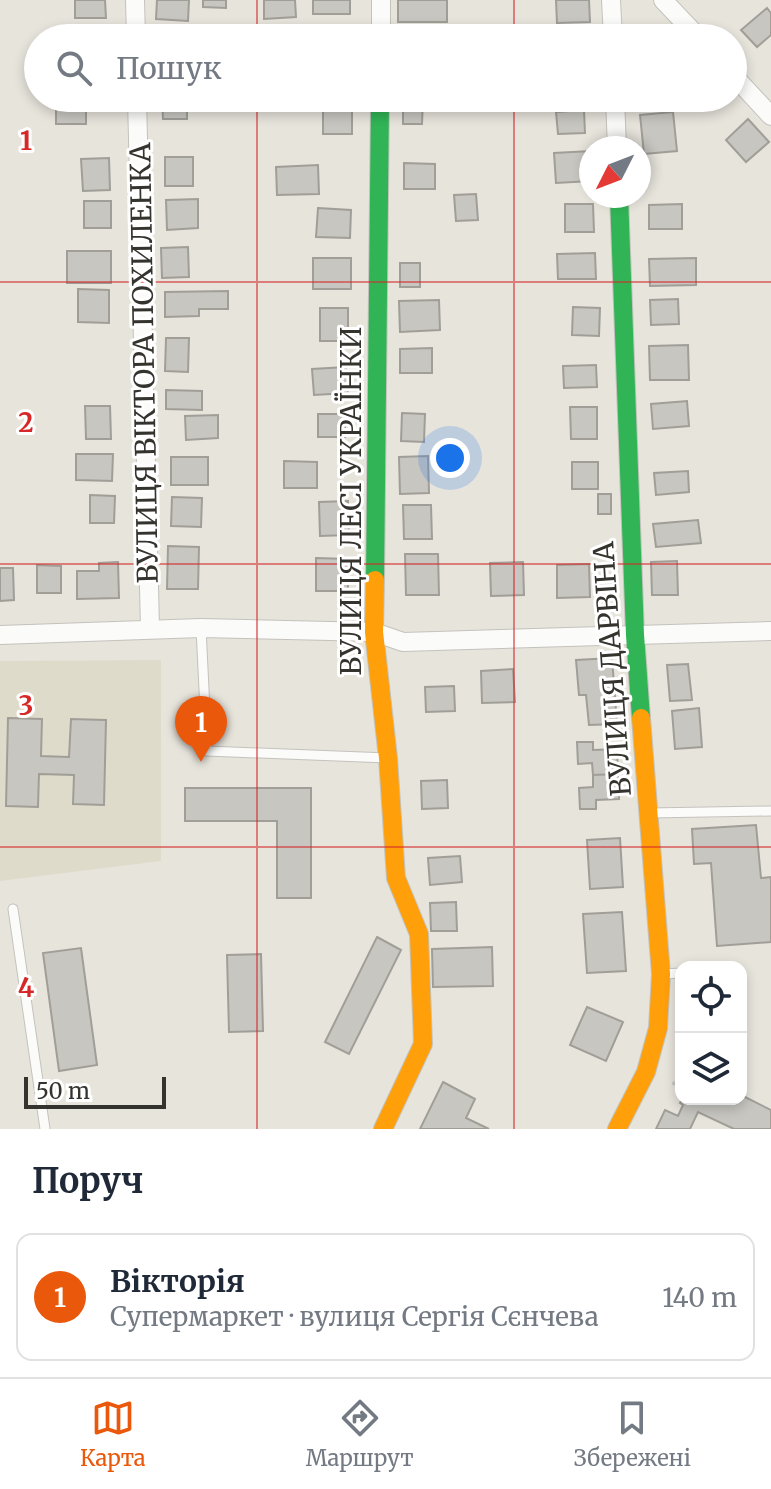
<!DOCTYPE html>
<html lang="uk">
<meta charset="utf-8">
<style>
body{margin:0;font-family:Merriweather,serif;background:#f2f2f3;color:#1f2937}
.controls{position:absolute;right:24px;bottom:24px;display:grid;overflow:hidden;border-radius:16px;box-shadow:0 4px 12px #0003}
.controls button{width:72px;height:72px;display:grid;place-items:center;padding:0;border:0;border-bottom:2px solid #e0e1e3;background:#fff;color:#1f2937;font:40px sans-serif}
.compass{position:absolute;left:579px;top:136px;width:72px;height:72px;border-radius:50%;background:#fff;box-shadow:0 4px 12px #0003;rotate:228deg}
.scale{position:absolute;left:24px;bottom:20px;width:142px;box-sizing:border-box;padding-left:8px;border:4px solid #35332e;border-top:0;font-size:22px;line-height:28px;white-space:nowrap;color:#35332e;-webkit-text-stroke:6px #fff;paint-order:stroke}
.you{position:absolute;left:450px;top:458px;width:28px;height:28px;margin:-20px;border:6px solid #fff;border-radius:50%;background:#1a73e8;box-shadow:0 0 0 12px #1a73e833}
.badge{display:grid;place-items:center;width:52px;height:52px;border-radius:50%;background:#ea580c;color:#fff;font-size:26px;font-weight:700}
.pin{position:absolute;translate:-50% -66px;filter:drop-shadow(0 2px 4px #0008)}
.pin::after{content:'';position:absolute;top:42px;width:28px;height:24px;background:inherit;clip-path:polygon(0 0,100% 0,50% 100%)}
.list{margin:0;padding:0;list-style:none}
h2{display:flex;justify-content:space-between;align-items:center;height:104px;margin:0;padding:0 32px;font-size:34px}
h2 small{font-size:26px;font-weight:400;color:#747a83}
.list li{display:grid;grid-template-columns:52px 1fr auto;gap:24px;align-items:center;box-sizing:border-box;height:128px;margin:0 16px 16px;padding:0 16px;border:2px solid #e0e1e3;border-radius:16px}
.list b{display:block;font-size:30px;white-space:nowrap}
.list p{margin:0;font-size:26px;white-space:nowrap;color:#747a83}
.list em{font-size:26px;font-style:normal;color:#747a83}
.icon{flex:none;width:44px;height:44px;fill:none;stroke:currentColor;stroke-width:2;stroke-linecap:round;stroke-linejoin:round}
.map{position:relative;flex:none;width:771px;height:1129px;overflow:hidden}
.search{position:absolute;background:#fff;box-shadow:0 4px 12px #0003;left:24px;right:24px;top:24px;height:88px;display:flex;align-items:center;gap:20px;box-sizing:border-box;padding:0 28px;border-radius:44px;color:#747a83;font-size:30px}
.sheet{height:248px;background:#fff}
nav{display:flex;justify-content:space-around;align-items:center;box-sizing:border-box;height:112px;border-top:2px solid #e0e1e3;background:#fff;font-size:22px;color:#747a83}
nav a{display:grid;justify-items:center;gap:4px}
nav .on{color:#ea580c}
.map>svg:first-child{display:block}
.built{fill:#dfdbcb}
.building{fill:#c8c6c0;stroke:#a19e98;stroke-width:2}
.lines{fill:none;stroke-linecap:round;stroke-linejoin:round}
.lane-casing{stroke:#c4c2bc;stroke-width:11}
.street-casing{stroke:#c4c2bc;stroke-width:20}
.fast-casing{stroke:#c4c2bc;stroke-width:20}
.slow-casing{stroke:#c4c2bc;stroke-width:20}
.path{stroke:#c7c6c3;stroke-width:3;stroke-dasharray:4 6;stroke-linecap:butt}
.lane{stroke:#fbfbfa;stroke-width:9}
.street{stroke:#fbfbfa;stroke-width:18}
.fast{stroke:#30b455;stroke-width:18}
.slow{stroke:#ff9f0a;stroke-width:18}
.grid{fill:none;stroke:#d62828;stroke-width:2;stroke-opacity:0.55}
.labels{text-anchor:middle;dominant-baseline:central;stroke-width:6;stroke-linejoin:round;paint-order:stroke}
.street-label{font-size:28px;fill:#35332e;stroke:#fff}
.grid-label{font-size:26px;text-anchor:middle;font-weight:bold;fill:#d62828;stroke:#fff;stroke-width:6;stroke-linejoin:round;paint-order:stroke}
</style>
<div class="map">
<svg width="771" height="1129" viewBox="0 0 771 1129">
<rect width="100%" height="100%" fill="#e7e4dc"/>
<path class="built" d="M161,660V861L0,881V661Z"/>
<path class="building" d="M75,0H105L106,18H75Z
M157,0H189L188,21L156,19Z
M203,0H226V8L203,7Z
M264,0H295L296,17L264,19Z
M313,0H350V14H313Z
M398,0H447V22H398Z
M556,0H589L590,22L557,23Z
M767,8L771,13V35L757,47L741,30Z
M56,98H86V124H56Z
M162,98H187V119H163Z
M403,98H423L422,124H403Z
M323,104H352V134H323Z
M584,110L585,133L558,134L556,112Z
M673,112L677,151L644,154L640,115Z
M748,119L769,142L746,162L726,140Z
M591,151V181L556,183L554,153Z
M165,157H193V186H165Z
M109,158L110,190L83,191L81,159Z
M404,163L435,164V189H404Z
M318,165L319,194L277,195L276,167Z
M476,194L478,220L456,221L454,195Z
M198,199V228L167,230L166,200Z
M84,201H111V228H84Z
M565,204H593L594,232H565Z
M682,204V229H649V205Z
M318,208L351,210L350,238L316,237Z
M188,247L189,277L162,278L161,248Z
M67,251H111V283H67Z
M595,253L596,279H558L557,254Z
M313,258H351V289H313Z
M696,258V285L650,286L649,259Z
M400,263H420V287H400Z
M78,289L109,290V323L78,322Z
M228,291V309H199V316L165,317V292Z
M678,299L679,324L651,325L650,300Z
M439,300L440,330L400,332L399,301Z
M573,307L600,308L599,336L572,335Z
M320,308H348V341H320Z
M166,338H189L188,372L165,371Z
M688,345L689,380H650L649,346Z
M432,348V373H400V349Z
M596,365L597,387L564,388L563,366Z
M346,367L348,393L314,395L312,369Z
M166,390L202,391V410L166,409Z
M687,401L689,426L653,429L651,404Z
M85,406H110L111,439H86Z
M570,407H597V439H571Z
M402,413L425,414L424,442L401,441Z
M318,414H345V437H318Z
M218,415V438L186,440L185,416Z
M76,454H113L112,481L76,480Z
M428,456L429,493L400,494L399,457Z
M171,457H208V485H171Z
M284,461L317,462V488H284Z
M572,462H598V489H572Z
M688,471L689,492L656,495L654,473Z
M598,494H611V514H598Z
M90,495L115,496L114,523H90Z
M172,497L202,498L201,527L171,526Z
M348,501L349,535L320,536L319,502Z
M403,505H431L432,539H404Z
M698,520L701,543L656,547L653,524Z
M168,546L199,547L198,589H167Z
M405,554H438L439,595H406Z
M316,558L348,559V591H316Z
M677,561L678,595H652L651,562Z
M118,562L119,598L77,599V571H99V563Z
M523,562L524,595L491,596L490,563Z
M589,564L590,597L557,598V565Z
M37,565L61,566V593H37Z
M0,568H13L14,600L0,601Z
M612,658L617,724L589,725L586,695H579L576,660Z
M688,664L692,700L670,701L667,665Z
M513,669L515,702L482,703L481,671Z
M454,686L455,711L426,712L425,687Z
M699,708L702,747L675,749L672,711Z
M8,718L42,719L41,756L69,757L71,719L106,720L104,805L73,804L74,775L39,774L38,807L6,806Z
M577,742H593V750L617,749L618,774L593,775L592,763L578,764Z
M618,774L619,799L596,800V809H580L579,788L593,787V775Z
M447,780L448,808L422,809L421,781Z
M185,788H311V898H277V821H185Z
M756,825L761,878L771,877V942L717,946L711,863L694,864L692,829Z
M620,838L623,887L590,889L587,840Z
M460,856L462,882L430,885L428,858Z
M456,902L457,931H431L430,903Z
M622,912L626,971L587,973L583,914Z
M377,937L401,950L349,1054L325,1042Z
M492,947L493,986L433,987L432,949Z
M81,948L97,1065L59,1071L43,953Z
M261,954L263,1031L229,1032L227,955Z
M587,1007L623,1022L606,1061L570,1045Z
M443,1082L475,1099L466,1118L489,1129H420Z
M741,1095L771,1110V1129H734L698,1112L690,1129H656L665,1110L678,1116L683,1105L680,1103L682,1099H741Z"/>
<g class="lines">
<defs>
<path id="lane" d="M201,628L207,751L388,758
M649,813L771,811
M13,909L45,1129
M664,974L681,973"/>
<path id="street" d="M135,0L136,38
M611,0L613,38
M663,0L699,38
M381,38V0
M733,75L771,116
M137,98L150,628
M615,98L617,148
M0,635L201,628L374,632L403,642L771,631"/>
<path id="fast" d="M619,196L635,635L641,718
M375,580L380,98"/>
<path id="slow" d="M375,580L374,632L388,758L396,878L419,934L423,1044L383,1129
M617,1129L646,1072L658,1028L661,974L641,718"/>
</defs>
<use href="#lane" class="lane-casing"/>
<use href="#street" class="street-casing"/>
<use href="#fast" class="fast-casing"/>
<use href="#slow" class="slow-casing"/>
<path class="path" d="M673,1085L681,1068"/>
<use href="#lane" class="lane"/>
<use href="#street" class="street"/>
<use href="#fast" class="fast"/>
<use href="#slow" class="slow"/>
</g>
<path class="grid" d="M257,0V38M514,0V38M257,98V1129M514,98V1129M0,282H771M0,564H771M0,847H771"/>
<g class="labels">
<g class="street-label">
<text transform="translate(144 363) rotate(-91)">ВУЛИЦЯ ВІКТОРА ПОХИЛЕНКА</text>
<text transform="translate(351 501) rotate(-90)">ВУЛИЦЯ ЛЕСІ УКРАЇНКИ</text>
<text transform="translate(612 669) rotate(-94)">ВУЛИЦЯ ДАРВІНА</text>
</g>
</g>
<g class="grid-label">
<text x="26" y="150">1</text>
<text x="26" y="432">2</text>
<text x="26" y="715">3</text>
<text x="26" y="997">4</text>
</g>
</svg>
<div class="controls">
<button><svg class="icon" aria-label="locate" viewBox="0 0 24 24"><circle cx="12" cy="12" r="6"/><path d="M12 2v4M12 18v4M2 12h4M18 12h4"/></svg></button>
<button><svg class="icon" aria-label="layers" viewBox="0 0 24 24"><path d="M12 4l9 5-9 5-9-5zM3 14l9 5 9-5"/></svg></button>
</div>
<svg class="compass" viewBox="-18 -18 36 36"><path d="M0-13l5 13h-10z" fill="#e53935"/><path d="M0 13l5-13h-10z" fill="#747a83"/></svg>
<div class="scale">50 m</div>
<div class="you"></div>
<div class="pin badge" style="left:201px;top:762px">1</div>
<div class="search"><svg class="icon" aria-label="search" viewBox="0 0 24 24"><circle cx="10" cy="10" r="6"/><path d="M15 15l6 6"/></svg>Пошук</div>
</div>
<section class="sheet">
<h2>Поруч<small></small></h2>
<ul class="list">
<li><span class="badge">1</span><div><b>Вікторія</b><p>Супермаркет · вулиця Сергія Сєнчева</p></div><em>140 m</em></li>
</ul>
</section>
<nav>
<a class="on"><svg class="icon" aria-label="map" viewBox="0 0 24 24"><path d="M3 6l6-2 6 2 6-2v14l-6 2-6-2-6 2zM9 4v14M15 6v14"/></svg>Карта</a>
<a><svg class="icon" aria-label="directions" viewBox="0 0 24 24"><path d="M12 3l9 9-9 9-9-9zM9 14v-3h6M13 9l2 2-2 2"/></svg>Маршрут</a>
<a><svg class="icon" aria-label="saved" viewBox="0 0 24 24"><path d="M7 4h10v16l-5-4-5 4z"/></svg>Збережені</a>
</nav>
